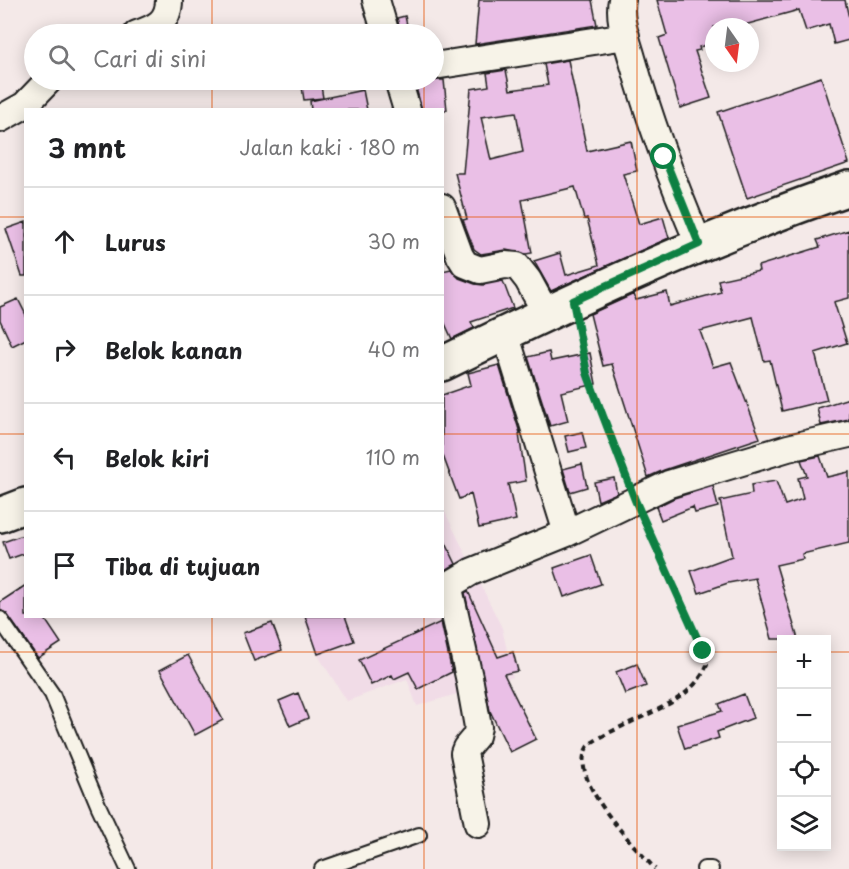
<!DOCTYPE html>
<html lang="id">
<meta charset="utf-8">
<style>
body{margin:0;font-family:"Playpen Sans",sans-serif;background:#f6f6f6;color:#202124}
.controls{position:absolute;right:18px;bottom:18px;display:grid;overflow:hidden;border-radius:0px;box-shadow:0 3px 15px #0003}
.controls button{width:54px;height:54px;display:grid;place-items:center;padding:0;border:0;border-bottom:2px solid #e0e0e0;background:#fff;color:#202124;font:30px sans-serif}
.compass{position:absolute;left:705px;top:18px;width:54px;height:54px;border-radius:50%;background:#fff;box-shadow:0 3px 15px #0003;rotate:166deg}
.stop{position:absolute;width:18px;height:18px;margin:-14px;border:4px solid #0b8043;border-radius:50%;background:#fff}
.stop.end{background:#0b8043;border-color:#fff;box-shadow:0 2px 6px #0008}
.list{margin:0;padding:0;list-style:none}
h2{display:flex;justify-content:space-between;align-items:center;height:78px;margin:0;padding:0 24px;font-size:26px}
h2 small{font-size:20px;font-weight:400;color:#757577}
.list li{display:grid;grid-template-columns:39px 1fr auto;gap:18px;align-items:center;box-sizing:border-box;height:108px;padding:0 24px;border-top:2px solid #e0e0e0}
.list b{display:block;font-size:22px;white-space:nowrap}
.list em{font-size:20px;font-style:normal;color:#757577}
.icon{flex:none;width:33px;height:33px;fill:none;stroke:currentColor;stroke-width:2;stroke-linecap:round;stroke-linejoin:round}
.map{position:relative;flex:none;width:849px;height:869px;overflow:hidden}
.search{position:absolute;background:#fff;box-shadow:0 3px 15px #0003;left:24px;top:24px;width:420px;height:66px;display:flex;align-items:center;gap:15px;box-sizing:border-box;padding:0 21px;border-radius:33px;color:#757577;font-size:22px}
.panel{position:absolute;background:#fff;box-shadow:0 3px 15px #0003;left:24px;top:108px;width:420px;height:510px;border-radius:0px}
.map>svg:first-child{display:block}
.built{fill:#f1dce7}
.building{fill:#eabfe6;stroke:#1c1c1c;stroke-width:1.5;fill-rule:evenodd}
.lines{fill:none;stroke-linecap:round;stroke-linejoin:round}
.service-casing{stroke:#1c1c1c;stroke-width:18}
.minor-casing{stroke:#1c1c1c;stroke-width:30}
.secondary-casing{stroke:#1c1c1c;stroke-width:38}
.path{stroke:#1c1c1c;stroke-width:4;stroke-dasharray:6 4.5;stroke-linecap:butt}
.service{stroke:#f7f3e8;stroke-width:14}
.minor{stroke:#f7f3e8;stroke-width:26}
.secondary{stroke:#f7f3e8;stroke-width:33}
.route{stroke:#0b8043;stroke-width:8}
.grid{fill:none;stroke:#e8590c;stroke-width:1.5;stroke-opacity:0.55}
</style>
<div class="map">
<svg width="849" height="869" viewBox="0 0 849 869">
<rect width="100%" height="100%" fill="#f4e9e8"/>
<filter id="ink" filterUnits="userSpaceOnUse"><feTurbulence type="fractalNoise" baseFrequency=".0167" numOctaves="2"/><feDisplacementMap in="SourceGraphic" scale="12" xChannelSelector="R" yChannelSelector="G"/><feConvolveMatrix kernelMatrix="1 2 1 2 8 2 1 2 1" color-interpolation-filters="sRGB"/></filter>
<g filter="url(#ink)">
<path class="built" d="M443,508L502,628L513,677L417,706L407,679L347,701L317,654L303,617L442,616Z"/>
<path class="building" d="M479,0H592L597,25L475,44Z
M657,0H845L849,18V40L834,44L829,24L806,31L799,10L737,27H714V43L699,47L700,50L695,51L711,98L680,108L659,38L667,35Z
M405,16L409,34H401L397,18Z
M568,60L587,151L631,141L637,171L623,174L639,224L663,217L669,238L551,291L534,261L560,253L566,275L599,265L587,218L584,219L575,187L522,200L532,253L526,254L506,250L481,254L474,249L463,220L467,219L455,173H463L471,89L489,86L487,73L506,70L510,90L548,85L544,64ZM516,112L523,152L491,160L481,117Z
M821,77L849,163L747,198L718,112Z
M301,80H320L323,98L304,100Z
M414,80H444L447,110H422Z
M363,90L367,110H311L310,101Z
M26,222V276H22L6,229Z
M849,230V298L834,302L847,343L815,353L827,400L782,411L770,360L764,361L753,317L700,331L713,367L731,362L760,438L664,470L648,477L612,364L603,366L590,314L634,294L636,300L667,292L670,306L721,292L718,280L759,271L758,266L820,247L817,240Z
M451,269L459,278L475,284L483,285L503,281L513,308L471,322L474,328L452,339L442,317V271Z
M18,299L26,315V339L12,346L0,320V307Z
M549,352L551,361L590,353L596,384L561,392L568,421L550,426L528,357Z
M499,365L520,433L519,434L526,481L508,484L516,520L479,528L471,494L459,499L442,453V395L471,385L468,373Z
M849,398V419L821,425L817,408Z
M582,432L586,448L569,452L565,436Z
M820,456L827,477L849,472V543L802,554L803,559L776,565L798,639H772L755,578L728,583L699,593L691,571L732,556L720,501L752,494L751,485L776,481L785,505L803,499L798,478L807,476L801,460Z
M582,464L587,487L570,492L563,469Z
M614,478L617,493L598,501L594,482Z
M713,486L718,507L695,513L693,507L661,520L656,507L674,498Z
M26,534V553L9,559L3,542Z
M442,535L456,564L442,572Z
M591,555L601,584L564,597L554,568Z
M26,585V616H43L61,643L38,658L7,614L0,610V602Z
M468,591L498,657L513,652L518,671L504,674L536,739L510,752L490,711L465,593Z
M305,616H345L354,641L318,654Z
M441,622L452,672L418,689L409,672L394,679L392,675L371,685L359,660Z
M272,623L282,650L254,661L243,633Z
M188,655L223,720L195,735L160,670Z
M637,664L646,686L625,694L616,672Z
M298,693L308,718L290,726L279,701Z
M744,694L753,718L717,732L719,738L685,749L677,725L722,711L719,704Z"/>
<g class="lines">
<defs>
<path id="service" d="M0,619L52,694L99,807L128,869
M322,869L419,835
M704,869H711"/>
<path id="minor" d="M376,0L386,34
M622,0C618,19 627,40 632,58C650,122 673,183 699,244
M137,34C155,28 169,22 169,0
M434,66L626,36
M398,80L407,110
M0,119L25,105L49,80
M442,207L460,256L465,264L480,270L505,265L517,266L528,280L546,313
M505,333L567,533
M478,824L464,753L466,748L476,736L478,727L469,677L450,593L451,584L471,572L567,533L669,484L788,448L849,434"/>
<path id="secondary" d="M442,364C575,299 709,236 849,188
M0,515L26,505"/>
</defs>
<use href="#service" class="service-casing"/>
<use href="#minor" class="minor-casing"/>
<use href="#secondary" class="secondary-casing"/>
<path class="path" d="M578,328L587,373L628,480
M644,520L703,651L707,665C697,688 679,699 657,710C645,716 594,738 588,746C565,778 635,846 655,869"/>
<use href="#service" class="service"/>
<use href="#minor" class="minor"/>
<use href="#secondary" class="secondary"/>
</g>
</g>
<g class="lines" filter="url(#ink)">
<path class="route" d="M664,157L699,244L573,301L587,373L595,395L635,500L703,651"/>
</g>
<path class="grid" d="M212,0V34M424,0V34M637,0V869M212,80V110M424,80V110M0,217H26M442,217H849M0,434H26M442,434H849M212,616V869M424,616V869M0,652H782M826,652H849"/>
</svg>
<div class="controls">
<button>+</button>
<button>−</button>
<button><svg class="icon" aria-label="locate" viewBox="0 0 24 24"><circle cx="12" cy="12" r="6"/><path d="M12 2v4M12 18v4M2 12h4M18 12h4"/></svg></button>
<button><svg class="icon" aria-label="layers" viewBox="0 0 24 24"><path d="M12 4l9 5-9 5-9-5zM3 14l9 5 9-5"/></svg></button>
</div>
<svg class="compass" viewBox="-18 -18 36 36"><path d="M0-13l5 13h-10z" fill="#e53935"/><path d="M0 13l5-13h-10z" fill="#757577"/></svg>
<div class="stop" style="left:664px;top:157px"></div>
<div class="stop end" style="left:703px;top:651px"></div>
<div class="search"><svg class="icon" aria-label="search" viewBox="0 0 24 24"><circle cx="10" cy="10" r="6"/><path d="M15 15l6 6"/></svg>Cari di sini</div>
<section class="panel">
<h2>3 mnt<small>Jalan kaki · 180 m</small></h2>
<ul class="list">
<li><svg class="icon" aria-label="ahead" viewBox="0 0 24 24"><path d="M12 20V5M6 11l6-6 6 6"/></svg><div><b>Lurus</b></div><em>30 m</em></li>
<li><svg class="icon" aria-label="right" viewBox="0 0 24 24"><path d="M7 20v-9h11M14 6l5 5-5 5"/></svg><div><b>Belok kanan</b></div><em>40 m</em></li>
<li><svg class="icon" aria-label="left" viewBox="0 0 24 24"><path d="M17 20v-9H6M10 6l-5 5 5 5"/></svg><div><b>Belok kiri</b></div><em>110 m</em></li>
<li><svg class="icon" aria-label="arrive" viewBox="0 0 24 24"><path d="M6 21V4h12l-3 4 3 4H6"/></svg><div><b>Tiba di tujuan</b></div></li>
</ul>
</section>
</div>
